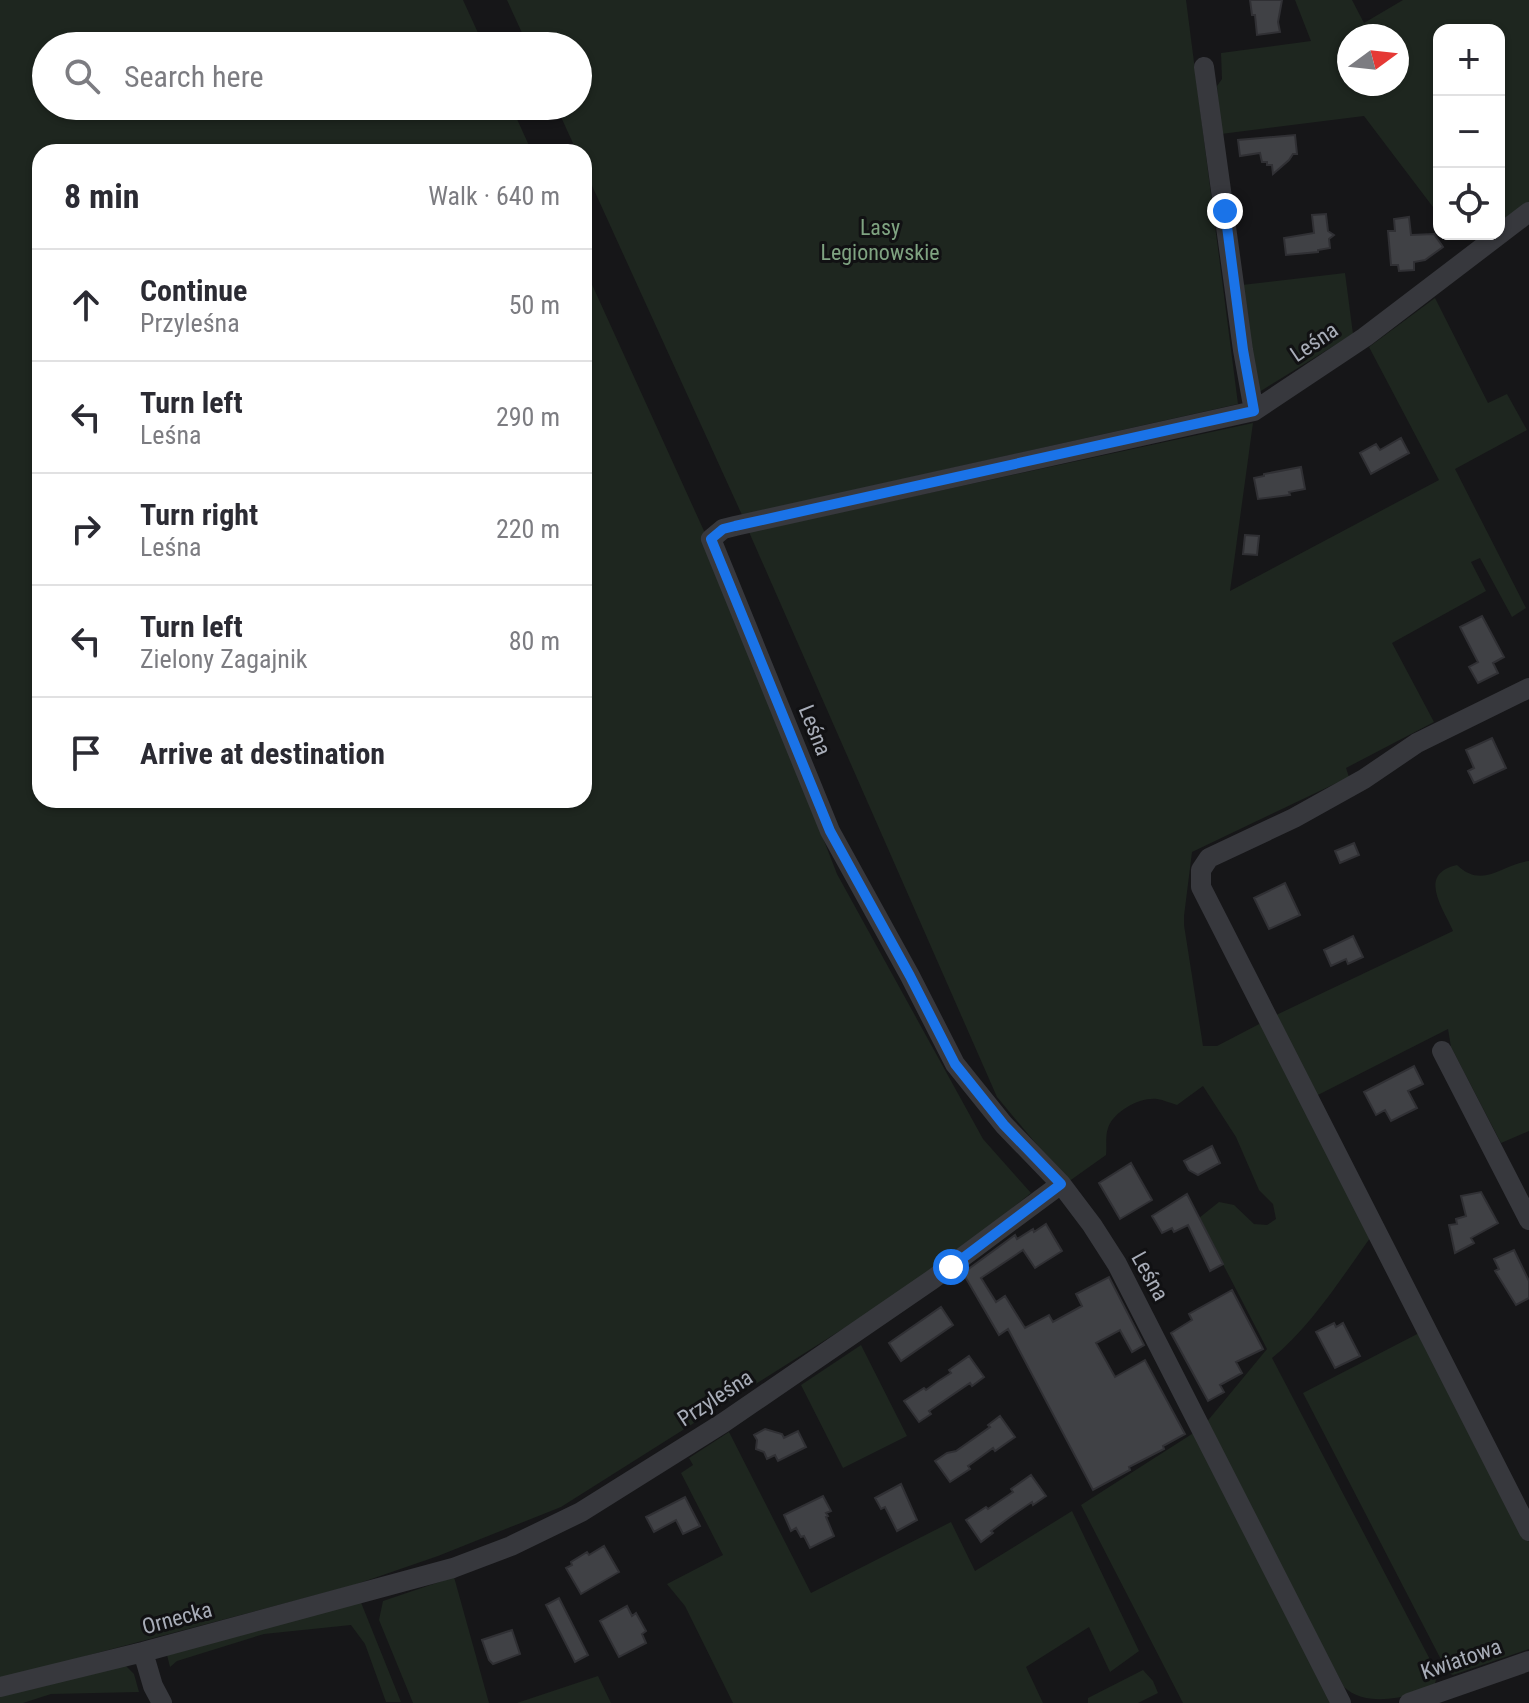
<!DOCTYPE html>
<meta charset="utf-8">
<style>
body{margin:0;font-family:"Roboto Condensed",sans-serif;background:#f7f7f7;color:#2b2b33}
.controls{position:absolute;right:24px;top:24px;display:grid;overflow:hidden;border-radius:16px;box-shadow:0 2px 6px #0004}
.controls button{width:72px;height:72px;display:grid;place-items:center;padding:0;border:0;border-bottom:2px solid #e1e1e2;background:#fff;color:#2b2b33;font:40px sans-serif}
.compass{position:absolute;left:1337px;top:24px;width:72px;height:72px;border-radius:50%;background:#fff;box-shadow:0 2px 6px #0004;rotate:75deg}
.stop{position:absolute;width:24px;height:24px;margin:-18px;border:6px solid #1a73e8;border-radius:50%;background:#fff}
.stop.end{background:#1a73e8;border-color:#fff;box-shadow:0 2px 8px #0008}
.list{margin:0;padding:0;list-style:none}
h2{display:flex;justify-content:space-between;align-items:center;height:104px;margin:0;padding:0 32px;font-size:34px}
h2 small{font-size:26px;font-weight:400;color:#7c7c81}
.list li{display:grid;grid-template-columns:52px 1fr auto;gap:24px;align-items:center;box-sizing:border-box;height:112px;padding:0 32px;border-top:2px solid #e1e1e2}
.list b{display:block;font-size:30px;white-space:nowrap}
.list p{margin:0;font-size:26px;white-space:nowrap;color:#7c7c81}
.list em{font-size:26px;font-style:normal;color:#7c7c81}
.icon{flex:none;width:44px;height:44px;fill:none;stroke:currentColor;stroke-width:2;stroke-linecap:round;stroke-linejoin:round}
.map{position:relative;flex:none;width:1529px;height:1703px;overflow:hidden}
.search{position:absolute;background:#fff;box-shadow:0 2px 6px #0004;left:32px;top:32px;width:560px;height:88px;display:flex;align-items:center;gap:20px;box-sizing:border-box;padding:0 28px;border-radius:44px;color:#7c7c81;font-size:30px}
.panel{position:absolute;background:#fff;box-shadow:0 2px 6px #0004;left:32px;top:144px;width:560px;height:664px;border-radius:24px}
.map>svg:first-child{display:block}
.green{fill:#1e261f;fill-rule:evenodd}
.building{fill:#404145;stroke:#303034;stroke-width:2}
.lines{fill:none;stroke-linecap:round;stroke-linejoin:round}
.street{stroke:#37383d;stroke-width:20}
.route{stroke:#1a73e8;stroke-width:10}
.labels{text-anchor:middle;dominant-baseline:central;stroke-width:6;stroke-linejoin:round;paint-order:stroke}
.park-label{font-size:22px;fill:#7fa381;stroke:#111113}
.street-label{font-size:22px;fill:#a8adb8;stroke:#111113}
</style>
<div class="map">
<svg width="1529" height="1703" viewBox="0 0 1529 1703">
<rect width="100%" height="100%" fill="#161618"/>
<path class="green" d="M0,0H463L484,46H46V106H511L532,152H40V800H584V267L704,531L837,874L983,1139L1031,1193L933,1272L561,1507L438,1556L354,1585L93,1654L0,1681Z
M507,0H1186L1238,404L742,515L584,168V152H577L556,106H578V46H528Z
M1295,0H1352L1364,23L1403,0H1529V203L1499,226V30H1439V215L1364,116L1221,134L1217,86L1222,79L1221,53L1311,41ZM1349,36H1397V84H1349Z
M1345,273L1353,334L1256,394L1242,285Z
M1435,298L1488,403L1507,394L1527,430L1455,469L1526,608L1512,617L1480,558L1471,562L1486,591L1392,643L1434,722L1346,768L1349,777L1192,852L1184,916V925L1203,1046H1217L1265,1021L1373,1234C1344,1274 1311,1327 1272,1358L1436,1671C1436,1677 1437,1685 1431,1689C1427,1692 1418,1693 1413,1694C1389,1701 1361,1703 1344,1687L1205,1424L1267,1349L1199,1218L1219,1202L1234,1205L1254,1224L1267,1225L1276,1219L1273,1204L1259,1190L1236,1137L1203,1086L1177,1105C1170,1103 1164,1100 1157,1099C1140,1097 1114,1111 1108,1128C1105,1136 1107,1147 1106,1155L1068,1182L997,1097L749,532L1253,423L1230,591L1439,480L1369,347Z
M1529,861V1131L1501,1143L1451,1047L1448,1029L1312,1098L1274,1016L1453,931C1443,908 1417,874 1457,865C1483,890 1502,864 1529,861Z
M1423,1331L1529,1542V1649L1453,1675L1448,1673L1303,1393Z
M861,1345L907,1436L843,1468L801,1385Z
M729,1432L811,1593L951,1522L975,1571L1072,1511L1139,1651L1110,1672L1089,1627L1026,1667L1043,1703H733L685,1606L667,1584L723,1555L681,1473L693,1465L689,1458Z
M1195,1432L1333,1703H1183L1081,1505Z
M454,1577L489,1703H413L379,1620L383,1601Z
M360,1600L401,1702H386L365,1644L351,1625L264,1634L177,1661L170,1667L167,1655Z
M124,1664L134,1674L139,1692L51,1694L23,1703H0V1694Z
M1143,1670L1153,1681L1158,1693L1138,1703H1088V1698Z
M598,1676L611,1703H517Z"/>
<path class="building" d="M1250,0H1282L1278,22L1280,32L1257,35L1255,15H1252Z
M1295,135L1297,154H1293L1289,160L1273,174L1272,165H1267V162H1262L1260,153L1240,156L1238,140Z
M1326,214L1328,231L1334,235L1329,239L1330,248L1318,250V252L1286,255L1284,238L1314,233L1312,215Z
M1409,217L1411,235L1434,234L1443,247L1425,260L1414,262V270L1399,271L1398,265H1391L1388,231H1395L1394,219Z
M1401,438L1409,453L1371,474L1360,453L1376,444L1380,450Z
M1301,467L1305,489L1289,492L1290,495L1258,499L1254,478L1264,476V474Z
M1245,535L1259,536L1257,555L1243,554Z
M1482,616L1504,657L1493,663L1498,673L1478,683L1469,667L1478,662L1460,627Z
M1492,738L1506,768L1474,783L1468,771L1474,768L1466,750Z
M1354,843L1359,855L1340,863L1335,851Z
M1285,883L1300,915L1269,929L1254,898Z
M1353,936L1363,957L1348,964L1346,959L1331,966L1324,950Z
M1414,1066L1423,1084L1408,1091L1417,1108L1391,1121L1385,1110L1376,1115L1364,1092Z
M1212,1146L1220,1163L1198,1175L1189,1170L1184,1161Z
M1131,1163L1152,1200L1120,1219L1099,1183Z
M1481,1192L1498,1223L1471,1238L1474,1243L1455,1253L1449,1225L1457,1224L1456,1219L1466,1216L1461,1196Z
M1187,1194L1223,1264L1210,1271L1188,1225L1174,1232L1172,1228L1162,1233L1152,1216Z
M1046,1224L1062,1251L1035,1268L1023,1250L981,1278L996,1302L1005,1296L1025,1328L1049,1315L1053,1322L1082,1306L1076,1294L1109,1277L1144,1345L1132,1352L1120,1330L1096,1343L1115,1377L1145,1360L1185,1434L1163,1446L1164,1449L1129,1467L1130,1470L1093,1490L1008,1329L999,1335L963,1273L1015,1235L1017,1239L1033,1229L1034,1232Z
M1514,1250L1529,1281V1298L1516,1305L1495,1271L1499,1269L1494,1259Z
M1232,1290L1263,1349L1236,1362L1242,1373L1220,1385L1224,1392L1208,1401L1171,1333L1192,1320L1189,1314Z
M941,1307L953,1325L901,1361L889,1343Z
M1334,1323L1336,1327L1343,1323L1360,1356L1335,1368L1316,1332Z
M969,1356L984,1377L972,1386L970,1383L929,1411L931,1414L919,1422L904,1401L924,1388L926,1390L937,1382L951,1373L949,1370Z
M1000,1416L1015,1437L995,1451L993,1448L982,1456L968,1466L970,1469L950,1482L935,1461L947,1453L956,1451L990,1427L988,1425Z
M765,1429L782,1434L784,1438L798,1431L806,1447L778,1461L775,1455L767,1459L764,1452L756,1449L757,1440L754,1435Z
M1031,1475L1046,1496L1033,1505L1032,1502L1010,1517L991,1531L993,1533L981,1542L966,1520L986,1507L988,1509L1013,1492L1011,1489Z
M901,1484L917,1520L897,1531L885,1507L881,1509L875,1498Z
M823,1496L831,1511L826,1513L828,1516L826,1517L834,1536L810,1548L804,1536L801,1537L796,1528L791,1531L784,1515Z
M685,1497L700,1526L683,1534L676,1520L654,1532L646,1517Z
M604,1546L619,1572L581,1594L566,1568L572,1565L571,1562L587,1552L589,1555Z
M559,1598L588,1655L575,1662L546,1605Z
M627,1606L632,1616L636,1613L646,1631L642,1634L646,1643L619,1657L600,1621Z
M512,1630L520,1654L493,1664L489,1660L482,1640Z"/>
<g class="lines">
<path class="street" d="M1204,67L1243,350L1254,411
M1529,688L1417,743L1364,779L1294,818L1209,858L1201,870V887L1529,1531
M1442,1051L1529,1220
M143,1652L153,1686L162,1703
M0,1687L143,1652L453,1568L511,1546L581,1512L723,1423L933,1279L1061,1184
M1341,1703L1117,1264L1092,1225L1061,1184L1004,1125L955,1064L910,976L830,831L711,539L723,529L735,526L1254,411L1365,337L1529,212
M1409,1703L1529,1661"/>
</g>
<g class="lines">
<path class="route" d="M951,1267L1061,1184L1004,1125L955,1064L910,976L830,831L711,539L723,529L735,526L1254,411L1243,350L1225,211"/>
</g>
<g class="labels">
<g class="park-label">
<text x="880" y="227">Lasy<tspan x="880" dy="25">Legionowskie</tspan></text>
</g>
<g class="street-label">
<text transform="translate(1314 342) rotate(-34)">Leśna</text>
<text transform="translate(815 730) rotate(68)">Leśna</text>
<text transform="translate(1150 1276) rotate(61)">Leśna</text>
<text transform="translate(715 1398) rotate(-33)">Przyleśna</text>
<text transform="translate(177 1618) rotate(-15)">Ornecka</text>
<text transform="translate(1461 1659) rotate(-19)">Kwiatowa</text>
</g>
</g>
</svg>
<div class="controls">
<button>+</button>
<button>−</button>
<button><svg class="icon" aria-label="locate" viewBox="0 0 24 24"><circle cx="12" cy="12" r="6"/><path d="M12 2v4M12 18v4M2 12h4M18 12h4"/></svg></button>
</div>
<svg class="compass" viewBox="-18 -18 36 36"><path d="M0-13l5 13h-10z" fill="#e53935"/><path d="M0 13l5-13h-10z" fill="#7c7c81"/></svg>
<div class="stop" style="left:951px;top:1267px"></div>
<div class="stop end" style="left:1225px;top:211px"></div>
<div class="search"><svg class="icon" aria-label="search" viewBox="0 0 24 24"><circle cx="10" cy="10" r="6"/><path d="M15 15l6 6"/></svg>Search here</div>
<section class="panel">
<h2>8 min<small>Walk · 640 m</small></h2>
<ul class="list">
<li><svg class="icon" aria-label="ahead" viewBox="0 0 24 24"><path d="M12 20V5M6 11l6-6 6 6"/></svg><div><b>Continue</b><p>Przyleśna</p></div><em>50 m</em></li>
<li><svg class="icon" aria-label="left" viewBox="0 0 24 24"><path d="M17 20v-9H6M10 6l-5 5 5 5"/></svg><div><b>Turn left</b><p>Leśna</p></div><em>290 m</em></li>
<li><svg class="icon" aria-label="right" viewBox="0 0 24 24"><path d="M7 20v-9h11M14 6l5 5-5 5"/></svg><div><b>Turn right</b><p>Leśna</p></div><em>220 m</em></li>
<li><svg class="icon" aria-label="left" viewBox="0 0 24 24"><path d="M17 20v-9H6M10 6l-5 5 5 5"/></svg><div><b>Turn left</b><p>Zielony Zagajnik</p></div><em>80 m</em></li>
<li><svg class="icon" aria-label="arrive" viewBox="0 0 24 24"><path d="M6 21V4h12l-3 4 3 4H6"/></svg><div><b>Arrive at destination</b></div></li>
</ul>
</section>
</div>
